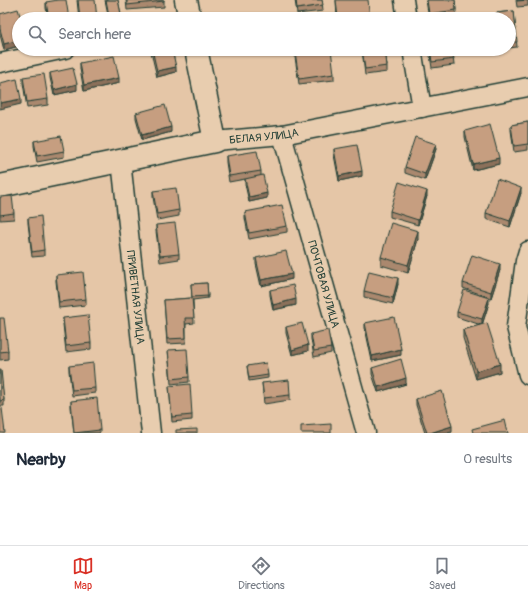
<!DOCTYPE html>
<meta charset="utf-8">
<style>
body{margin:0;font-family:Pangolin,sans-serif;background:#f6f6f7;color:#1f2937}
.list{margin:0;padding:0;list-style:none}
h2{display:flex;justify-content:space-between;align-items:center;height:52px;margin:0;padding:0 16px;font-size:17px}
h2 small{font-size:13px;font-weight:400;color:#747a83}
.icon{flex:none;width:22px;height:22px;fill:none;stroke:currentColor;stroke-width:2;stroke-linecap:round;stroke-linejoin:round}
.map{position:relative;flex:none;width:528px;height:433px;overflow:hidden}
.search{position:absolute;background:#fff;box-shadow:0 1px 3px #0004;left:12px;right:12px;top:12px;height:44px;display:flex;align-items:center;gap:10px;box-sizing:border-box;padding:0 14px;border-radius:22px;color:#747a83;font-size:15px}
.sheet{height:112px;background:#fff}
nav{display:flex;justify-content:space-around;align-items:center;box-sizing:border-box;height:56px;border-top:1px solid #e0e1e3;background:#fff;font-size:11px;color:#747a83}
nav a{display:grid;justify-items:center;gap:2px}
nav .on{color:#d93025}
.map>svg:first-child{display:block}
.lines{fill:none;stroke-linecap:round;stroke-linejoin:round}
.minor-casing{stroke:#1f3d34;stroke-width:21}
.tertiary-casing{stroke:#1f3d34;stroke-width:25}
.minor{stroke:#e8cdaf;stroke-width:18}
.tertiary{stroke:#e8cdaf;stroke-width:22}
.wall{fill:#aa886e;stroke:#1f3d34}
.shaded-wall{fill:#8b6f5a;stroke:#1f3d34}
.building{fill:#c69e80;stroke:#1f3d34}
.labels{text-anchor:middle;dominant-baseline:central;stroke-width:3.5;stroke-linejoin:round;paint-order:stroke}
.street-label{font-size:11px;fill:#1f3d34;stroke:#e8cdaf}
</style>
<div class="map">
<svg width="528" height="433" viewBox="0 0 528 433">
<rect width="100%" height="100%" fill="#e5c6a7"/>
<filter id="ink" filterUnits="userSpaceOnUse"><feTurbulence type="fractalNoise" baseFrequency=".025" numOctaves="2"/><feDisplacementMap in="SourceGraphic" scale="8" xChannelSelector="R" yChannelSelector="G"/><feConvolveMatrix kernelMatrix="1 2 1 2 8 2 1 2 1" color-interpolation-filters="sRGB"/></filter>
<g filter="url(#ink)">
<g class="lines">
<defs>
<g id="minor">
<path d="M404,0L407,19"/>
<path d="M412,49L422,108"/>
<path d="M0,63L65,49"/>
<path id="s1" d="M282,135L366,433"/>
<path id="s2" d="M215,141L282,135L528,87"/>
<path id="s3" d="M121,161L151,433"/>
<path d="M528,251L525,261L516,327L528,375"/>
</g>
<path id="tertiary" d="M186,0L190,19
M0,186L215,141L196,49"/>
</defs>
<use href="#minor" class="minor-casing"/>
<use href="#tertiary" class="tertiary-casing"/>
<use href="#minor" class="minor"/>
<use href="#tertiary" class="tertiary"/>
</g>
<path class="wall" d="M77,0L97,19H79Z
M105,0H118L121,14V19H109Z
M126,0H164V7L127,10Z
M295,0H322L323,11L297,14Z
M336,0L370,19H337Z
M426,0H455L456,10V16L435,19H429Z
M516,0H528V6L517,7Z
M46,2L69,19H48L46,8Z
M514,11L517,47L509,48V19H496V13Z
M0,14L19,19V46L4,50L0,35Z
M151,49H172L176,72L157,77L151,52Z
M362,49H385L387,66V72L365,75Z
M429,49H452L454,65L432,68Z
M295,52L334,74V80L299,84L295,57Z
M80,63L119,83L84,91L80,69Z
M50,73L77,90L54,95L50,78Z
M23,77L48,99V105L27,108L23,83Z
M136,113L171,132L142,140L136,118Z
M528,122V150L514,152L511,130V125Z
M465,131L499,164L473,170L465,137Z
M34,141L64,151V157L37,162L34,146Z
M334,149L362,176L339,181L334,155Z
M436,149L425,180L405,173V167Z
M226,156L261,171V175L267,198L249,202L245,184V179L229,182L226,162Z
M153,191L179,210V216L157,220L153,197Z
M521,193L510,227L486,219V213Z
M427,196L418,225L390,217V211Z
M0,197L14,213V219L0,220Z
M245,212L287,226V232L249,239L245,218Z
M28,218L44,250V256L32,257L28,223Z
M156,225L179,254V259L160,262L156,231Z
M418,239L408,273L381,265V257Z
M256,258L292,279L261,286L256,264Z
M500,270L491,298L463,288V283Z
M56,275L86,299V305L59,308L56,281Z
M207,283L208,298L193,300L194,323L186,324V343L167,344L164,300L192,298L191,284Z
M398,284L393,304L364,297V291Z
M270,290L296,305L273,310L270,295Z
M489,303L482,325L500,372L476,379L463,338V330L481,325L457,317V312Z
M0,318L8,351V359L0,360Z
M63,318L91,343V349L66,352L63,324Z
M365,323L401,355L372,361L365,328Z
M286,327L308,351L292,355L286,333Z
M311,334L331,348V353L314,357L311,339Z
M168,350L189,377V382L171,384Z
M69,366L95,388V393L72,396L69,371Z
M247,366L268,375V378L249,381Z
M372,368L406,384L378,392L372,374Z
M0,370L4,400V406H0Z
M262,383L290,395V400L264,404Z
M169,386L192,415V420L172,422Z
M416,399L452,432L448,433H425L416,405Z
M71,401L100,430V433H74L71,407Z"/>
<path class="shaded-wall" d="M19,40V46L4,50V44Z
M176,67V72L157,77V71Z
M119,78V83L84,91V85Z
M77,84V90L54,95V90Z
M21,99V104L0,109V103Z
M171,127V132L142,140V135Z
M436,144V149L425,180V174Z
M499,158V164L473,170V164Z
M362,171V176L339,181V176Z
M521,188V193L510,227V221Z
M427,191V196L418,225V220Z
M267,193V198L249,202V197Z
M418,231V239L408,273V265Z
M500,264V270L491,298V292Z
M292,274V279L261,286V280Z
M398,278V284L393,304V298Z
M489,298V303L482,325V319Z
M296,299V305L273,310V305Z
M308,345V351L292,355V350Z
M401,349V355L372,361V356Z
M500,364V372L476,379V371Z
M406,378V384L378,392V387Z
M452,426V432L448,433H430Z"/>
<path class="building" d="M58,0H66L69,19H49L46,2Z
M78,0H95L97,19H80Z
M106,0H118L121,14L109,16Z
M127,0H164V1L127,5Z
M296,0H322L323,5L297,9Z
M336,0H368L370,19H338Z
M427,0H455L456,10L429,14Z
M517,0H528L517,1Z
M18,9L21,19H19V40L4,44L0,29V14Z
M514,11L517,42H509V19H496V13Z
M152,49H172L176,67L157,71Z
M317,49H331L334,74L299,79L295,52Z
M362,49H385L387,66L365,69Z
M430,49H452L454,59L432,62Z
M114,56L119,78L84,85L80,63Z
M73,68L77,84L54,90L50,73Z
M44,74L48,99L27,102L23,77Z
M17,79L21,99L0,103V83Z
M165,105L171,127L142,135L136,113Z
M528,122V144L514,146L511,125Z
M490,124L499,158L473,164L465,131Z
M61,136L64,151L37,156L34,141Z
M415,137L436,144L425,174L405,167Z
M357,145L362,171L339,176L334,149Z
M257,151L261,171L229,176L226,156Z
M263,175L267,193L249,197L245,179Z
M497,179L521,188L510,221L486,213Z
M399,182L427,191L418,220L390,211Z
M176,188L179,210L157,214L153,191Z
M12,196L14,213L0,215V197Z
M282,205L287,226L249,233L245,212Z
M41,216L44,250L32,252L28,218Z
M175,223L179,254L160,256L156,225Z
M391,223L418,231L408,265L381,257Z
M286,251L292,274L261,280L256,258Z
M472,255L500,264L491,292L463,283Z
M369,271L398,278L393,298L364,291Z
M83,272L86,299L59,302L56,275Z
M207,283L208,296L192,297L191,284Z
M293,285L296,299L273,305L270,290Z
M464,290L489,298L482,319L457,312Z
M192,298L194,318H185L186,338L167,339L164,300Z
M88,315L91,343L66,346L63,318Z
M394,317L401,349L372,356L365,323Z
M0,318H4L8,351L0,352Z
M302,323L308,345L292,350L286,327Z
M487,323L500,364L476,371L463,330Z
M328,330L331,348L314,351L311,334Z
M187,349L189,377L171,379L168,350Z
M401,359L406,378L378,387L372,368Z
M93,363L95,388L72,390L69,366Z
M266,363L268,375L249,378L247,366Z
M0,370H1L4,400L0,401Z
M289,380L290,395L264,398L262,383Z
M190,384L192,415L172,417L169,386Z
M442,391L452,426L430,433H427L416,399Z
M97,398L100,430L74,433L71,401Z
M2,408L5,433H0V409Z
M505,420L508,433H473L472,429Z
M331,424V433H301V426Z
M197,429V433H176V430Z"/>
</g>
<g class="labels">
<g class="street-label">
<text stroke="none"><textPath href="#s2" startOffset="49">БЕЛАЯ УЛИЦА</textPath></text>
<text stroke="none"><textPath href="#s1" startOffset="155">ПОЧТОВАЯ УЛИЦА</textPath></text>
<text stroke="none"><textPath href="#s3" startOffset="137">ПРИВЕТНАЯ УЛИЦА</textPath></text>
</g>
</g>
</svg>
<div class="search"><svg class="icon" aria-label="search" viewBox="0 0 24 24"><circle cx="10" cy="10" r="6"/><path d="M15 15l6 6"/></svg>Search here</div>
</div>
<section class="sheet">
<h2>Nearby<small>0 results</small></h2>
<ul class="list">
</ul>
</section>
<nav>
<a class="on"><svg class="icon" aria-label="map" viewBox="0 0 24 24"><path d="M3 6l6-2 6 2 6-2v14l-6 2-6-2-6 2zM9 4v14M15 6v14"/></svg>Map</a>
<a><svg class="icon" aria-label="directions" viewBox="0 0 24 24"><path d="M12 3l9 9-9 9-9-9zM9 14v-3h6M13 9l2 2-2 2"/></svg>Directions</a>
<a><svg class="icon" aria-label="saved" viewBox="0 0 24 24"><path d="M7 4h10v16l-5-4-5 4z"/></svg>Saved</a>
</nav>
